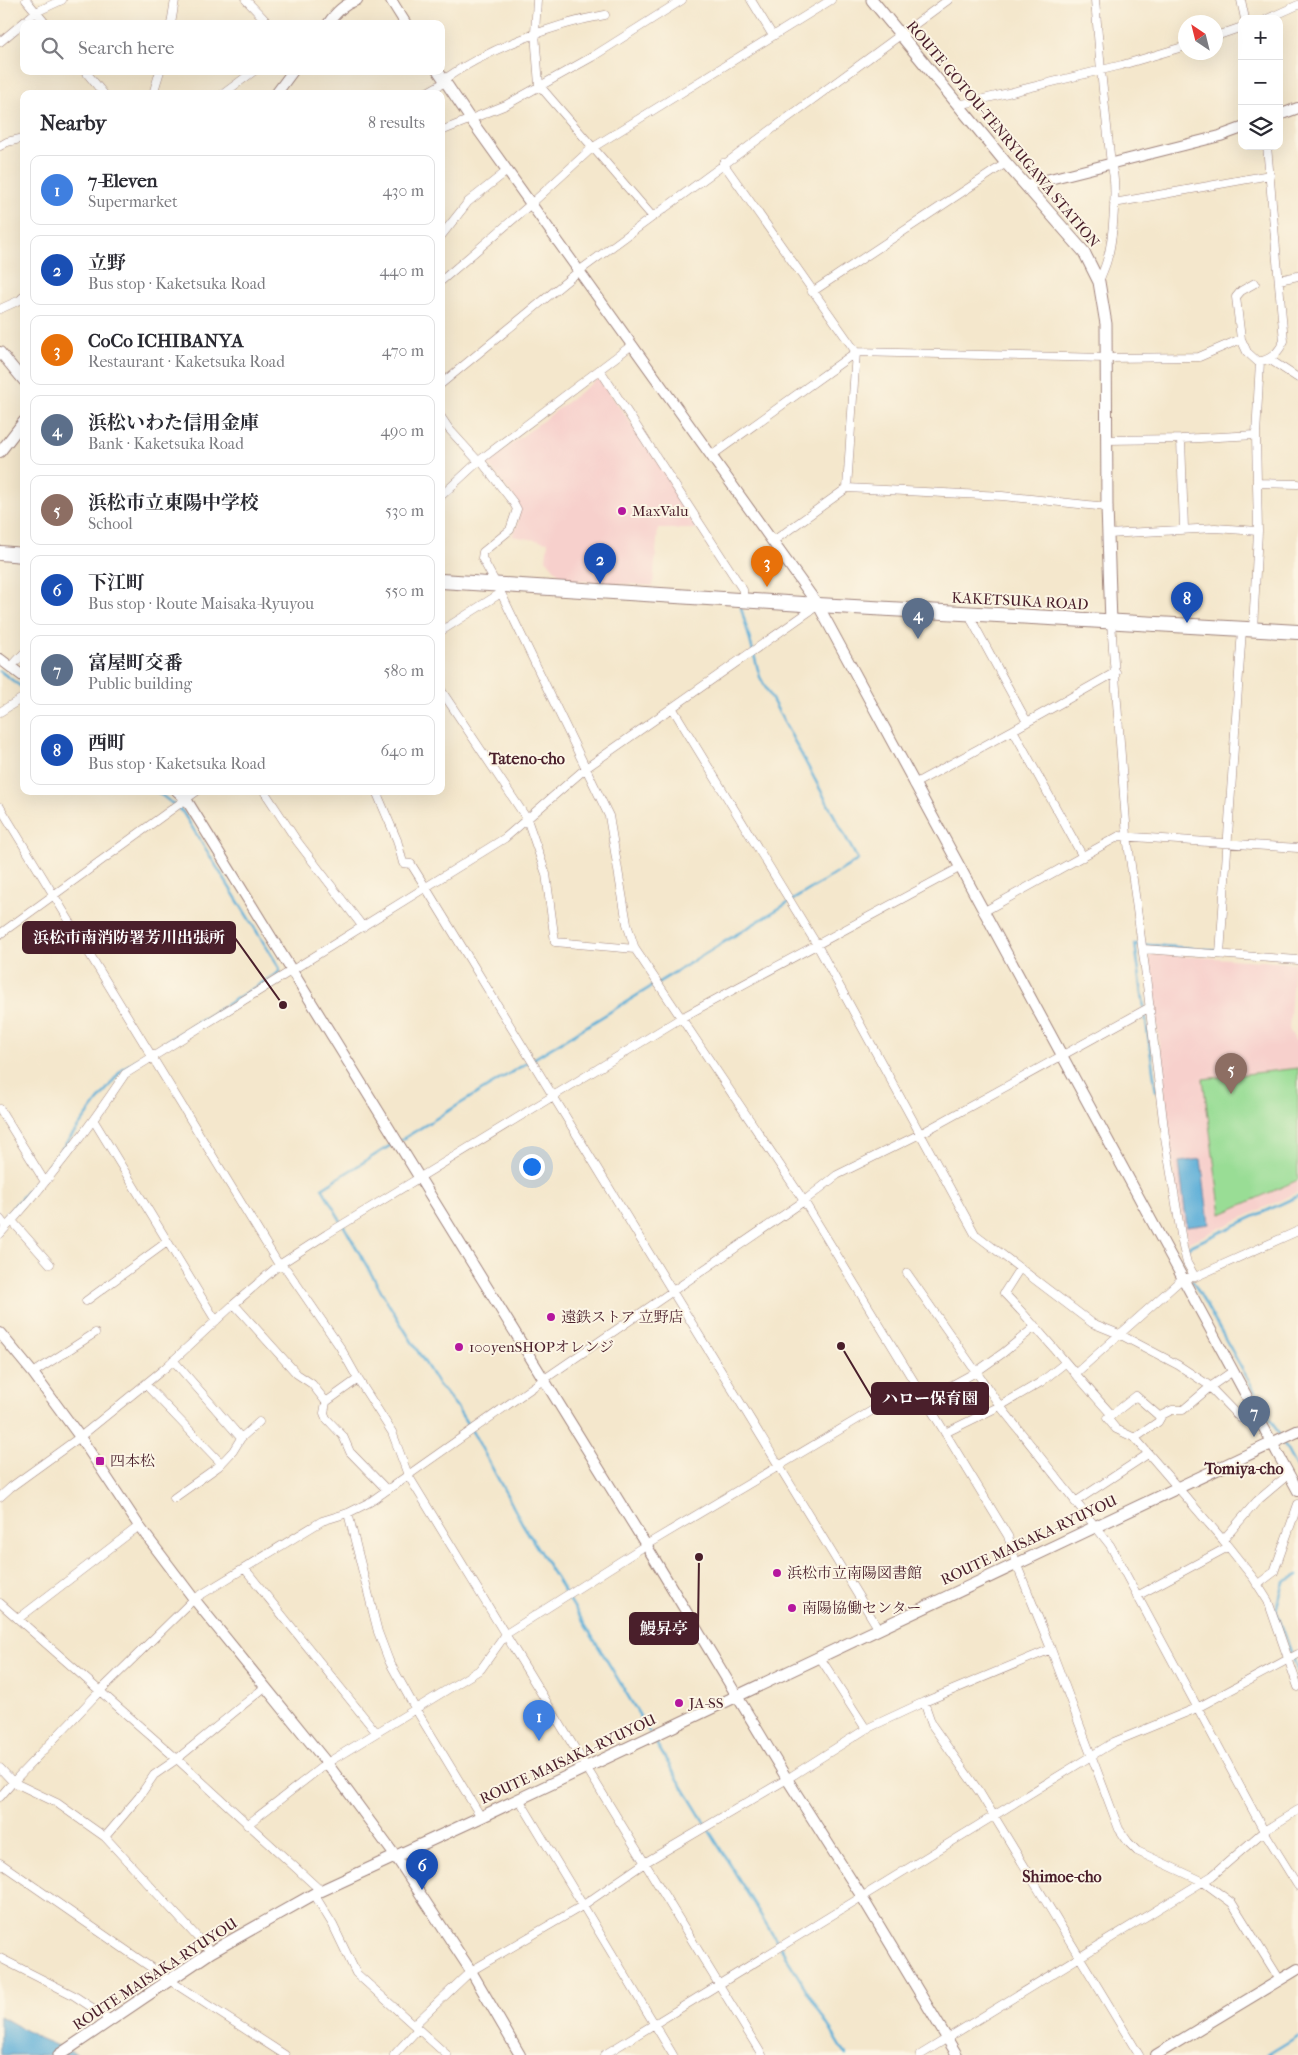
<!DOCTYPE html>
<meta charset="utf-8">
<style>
body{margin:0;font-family:"IM FELL French Canon","Noto Serif JP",serif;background:#f7f7f7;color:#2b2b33}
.controls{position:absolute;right:15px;top:15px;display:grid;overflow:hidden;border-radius:10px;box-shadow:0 5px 20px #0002}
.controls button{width:45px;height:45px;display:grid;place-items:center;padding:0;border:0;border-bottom:1px solid #e1e1e2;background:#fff;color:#2b2b33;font:25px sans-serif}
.compass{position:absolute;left:1178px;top:15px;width:45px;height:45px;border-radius:50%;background:#fff;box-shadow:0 5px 20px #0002;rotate:325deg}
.you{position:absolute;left:531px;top:1166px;width:18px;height:18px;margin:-12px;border:4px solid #fff;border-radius:50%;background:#1a73e8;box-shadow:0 0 0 8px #1a73e833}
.badge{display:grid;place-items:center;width:32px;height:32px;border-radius:50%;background:#7c3aed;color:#fff;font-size:16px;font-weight:700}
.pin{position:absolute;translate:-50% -41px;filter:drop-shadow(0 1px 2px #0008)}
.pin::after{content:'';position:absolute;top:26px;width:18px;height:15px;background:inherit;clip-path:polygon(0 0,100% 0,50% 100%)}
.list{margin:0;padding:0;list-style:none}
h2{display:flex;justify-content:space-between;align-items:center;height:65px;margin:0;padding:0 20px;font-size:21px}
h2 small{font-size:16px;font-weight:400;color:#7c7c81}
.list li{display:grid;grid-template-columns:32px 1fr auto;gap:15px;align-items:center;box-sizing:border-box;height:70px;margin:0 10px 10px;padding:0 10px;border:1px solid #e1e1e2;border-radius:10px}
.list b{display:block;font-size:19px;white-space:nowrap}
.list p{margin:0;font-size:16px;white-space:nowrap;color:#7c7c81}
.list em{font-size:16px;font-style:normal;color:#7c7c81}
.icon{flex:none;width:28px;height:28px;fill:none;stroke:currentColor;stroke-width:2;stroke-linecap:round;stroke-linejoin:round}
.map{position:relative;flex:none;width:1298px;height:2055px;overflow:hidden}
.search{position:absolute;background:#fff;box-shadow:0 5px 20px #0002;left:20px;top:20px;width:425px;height:55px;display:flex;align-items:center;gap:12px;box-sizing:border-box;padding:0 18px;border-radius:10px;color:#7c7c81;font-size:19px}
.panel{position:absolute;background:#fff;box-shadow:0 5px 20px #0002;left:20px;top:90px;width:425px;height:705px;border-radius:10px}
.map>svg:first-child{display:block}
.built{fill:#f7d0cc}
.green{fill:#99dd95;stroke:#727e60}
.water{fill:#5dafd8;stroke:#546782}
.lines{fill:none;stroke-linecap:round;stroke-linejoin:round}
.stream{stroke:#5dafd8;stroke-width:2.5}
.minor-casing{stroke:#9f837c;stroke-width:9}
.tertiary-casing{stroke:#9f837c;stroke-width:12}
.secondary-casing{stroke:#9f837c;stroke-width:13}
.trunk-casing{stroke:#9f837c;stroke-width:16}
.minor{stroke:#fff;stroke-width:8}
.tertiary{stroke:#fff;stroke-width:10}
.secondary{stroke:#fff;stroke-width:11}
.trunk{stroke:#fff;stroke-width:14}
.poi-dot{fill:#b5179e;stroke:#fcf5e5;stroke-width:2}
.labels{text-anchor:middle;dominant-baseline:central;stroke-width:4;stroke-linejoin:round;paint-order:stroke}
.street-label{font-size:15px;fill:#4a1f2b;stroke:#fcf5e5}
.poi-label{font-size:15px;fill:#4a1f2b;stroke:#fcf5e5;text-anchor:start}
.neighbourhood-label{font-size:16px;font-weight:bold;fill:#4a1f2b;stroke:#fcf5e5}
.leader{fill:none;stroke:#4a1f2b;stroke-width:2}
.callout-dot{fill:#4a1f2b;stroke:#fcf5e5;stroke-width:2}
.callout{fill:#4a1f2b;stroke:#4a1f2b;stroke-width:2}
.callout-label{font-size:16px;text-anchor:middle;font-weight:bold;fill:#fff}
</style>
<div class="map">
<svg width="1298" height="2055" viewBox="0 0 1298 2055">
<rect width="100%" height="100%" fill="#fcf5e5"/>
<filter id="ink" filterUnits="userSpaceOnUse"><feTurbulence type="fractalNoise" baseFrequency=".02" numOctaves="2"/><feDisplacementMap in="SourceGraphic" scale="10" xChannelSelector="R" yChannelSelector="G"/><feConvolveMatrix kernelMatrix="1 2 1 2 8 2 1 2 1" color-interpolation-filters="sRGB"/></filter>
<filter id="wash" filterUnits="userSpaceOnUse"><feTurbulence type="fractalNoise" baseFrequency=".0096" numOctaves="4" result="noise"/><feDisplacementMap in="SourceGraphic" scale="20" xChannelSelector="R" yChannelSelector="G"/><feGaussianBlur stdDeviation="1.12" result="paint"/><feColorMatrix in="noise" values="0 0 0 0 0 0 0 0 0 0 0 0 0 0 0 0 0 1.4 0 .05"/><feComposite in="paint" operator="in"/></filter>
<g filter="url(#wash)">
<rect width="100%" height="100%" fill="#f4e7cc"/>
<path class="built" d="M599,378L661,466L680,497L696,529H658L653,586L564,580L546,559L548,542L512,536L518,524V507L516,500L487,463Z
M1149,954L1294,963L1289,1029L1298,1045V1192L1188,1243L1179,1205L1170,1143Z"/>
<path class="green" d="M1298,1068V1180L1221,1214L1203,1079Z"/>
<path class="water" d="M1201,1159L1209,1224L1187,1227L1179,1162Z
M0,2016L39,2038L79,2055H0Z"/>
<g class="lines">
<path class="stream" d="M0,671L24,689
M1156,1091L1135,944L1284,955
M401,1140L858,860L760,677L740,604
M396,1142L322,1188L388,1303L438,1384L456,1406L475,1436L522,1523L603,1654L650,1733
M3,1219L45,1171L122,1069L278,973L280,969L182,811L156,791
M1184,1249L1298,1196
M1192,1280L1280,1436
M1282,1441L1298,1471
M1298,1575L1284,1582L1276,1610L1298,1672
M654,1740L846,2055
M1267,2055L1298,2036"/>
</g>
</g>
<g filter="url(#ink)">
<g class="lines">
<defs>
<path id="minor" d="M26,0L46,24
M246,0L269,24
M537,0L535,33L539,85L652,216
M751,0L773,36
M1095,0L1101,71L1111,164C1118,182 1113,241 1107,260C1105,268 1101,275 1099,282
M1241,0L1245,19
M1267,19L1298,5
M171,24L175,0
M1216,36L1242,27
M0,42L36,12L62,0
M85,71L104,94
M443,80C488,49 553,24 605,15
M153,94L160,71
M223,94L254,71
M424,94L445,82
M959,105L1122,65L1186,46
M441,131L506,105L592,57L682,0
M0,146L7,142L24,138
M723,163L856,352L847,488
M1114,203L1270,175
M441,236L468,202L507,171
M1279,280L1298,276
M441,281L531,204L592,148L831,0
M812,292L1006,163
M0,309L20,300L24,296
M1241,339L1236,297L1241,291L1255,283
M1269,359L1298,378
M600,370L743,590V600
M441,384L579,271L948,0
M441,417L449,429L479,462
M1181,439L1184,529
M1106,440L1181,439L1256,435
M711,456L856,352L1106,358L1199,357L1241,339L1247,352L1258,362C1272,359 1278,353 1284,341L1267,146
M480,460L513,502L517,509L510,530L483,552L482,558L501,593L609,816L627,924L635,949L804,1201L1008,1536L1016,1563L1051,1649L1119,1829L1128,1842L1137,1851L1202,1881L1232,1903L1280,1980
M1257,483L1298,484
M441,496L480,460L632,345
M1108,534L1215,528L1258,531
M772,542L847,488L1002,496L1107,507
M972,614V621L1027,722
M1111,622L1127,836L1145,968L1165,1137L1183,1247L1187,1263L1195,1277
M1253,630L1258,531L1256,435L1260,361
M441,631L501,593
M11,667L24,653
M441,690L527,819L546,874L555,942L635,949
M673,709L817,945L975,1234L1092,1323L1119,1334L1178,1365L1207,1384L1240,1418L1252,1406
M0,712L24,697
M914,784L1013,730
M264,791L297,841L363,927
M376,791L397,840L403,863L411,864L426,888L878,1628
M0,807L279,1265L287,1270L340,1347L358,1379L392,1432L408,1475L762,2055
M1083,857L1013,730L1116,672
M983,912L1119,836L1298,848
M0,934L197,791
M1143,949L1298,960
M1220,954L1242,629
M0,1109L45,1182
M94,1121L216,1321
M0,1219L6,1227
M12,1221L50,1264
M0,1234C46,1184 87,1131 125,1074L505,838L586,768L817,606
M1020,1268L1004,1293C1042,1332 1075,1375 1112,1415L1107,1418L1116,1429L1135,1438L1223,1540L1254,1579L1268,1601L1298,1687
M907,1273L1000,1406L945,1433
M86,1301L167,1242
M234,1304L297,1374L312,1384L326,1402L324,1413L326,1418L343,1436L350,1452L387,1490
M173,1360L241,1438
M1065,1363L1041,1382L1000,1406L1110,1545L1264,1831L1298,1886
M33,1373L95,1333
M1075,1374L1183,1278L1195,1277L1298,1231
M145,1384L221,1463
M925,1400L976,1372L1003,1353L1036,1326
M326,1402L358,1379
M1112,1415L1136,1396L1160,1417
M1135,1438L1158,1422L1162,1415L1172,1410H1183L1210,1387L1233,1371
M0,1497L11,1487L80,1437L165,1368L234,1304L279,1265L327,1234L681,1018L959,868
M174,1498L219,1466L233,1451L241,1438L259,1422
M1075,1502L1148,1454
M348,1513L378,1632L389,1661L415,1708L481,1817
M1223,1540L1257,1501L1289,1474
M245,1569L376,1732
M1257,1585L1274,1572L1298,1504
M1137,1596L1228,1547
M0,1603L177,1759L321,1891
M18,1619L139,1526
M819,1656L866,1729
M924,1702L932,1725L980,1793L1139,2055
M0,1768L13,1782L57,1803L105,1837L211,1952
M0,1797L13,1782L99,1692L194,1599L322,1521L348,1513L370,1502L543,1380L804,1201L837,1175L920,1134L1150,1007
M519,1799L673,2055
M247,1825L327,1763L481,1669L506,1634L646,1545L915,1385
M105,1837L139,1797L154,1775L177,1759L265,1687
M0,1863L169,1980L285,2055
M314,1894L333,1925L356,1973L447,2055
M0,1958L73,1995L111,2020
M414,2025L471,1971L582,1906L646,1862L787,1779L866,1729L924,1702L1051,1649
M394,2055L418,2029
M604,2055L1114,1742L1197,1708L1298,1654
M920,2055L1212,1876L1264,1831L1298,1810"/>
<path id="tertiary" d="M391,0L406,24
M328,24C335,13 344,4 357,0
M438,71L471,120L818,605L1298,1491
M276,94L293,71
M1279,115L1298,108
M1026,185L1220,136L1242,128
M0,352L24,381
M0,452L24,421
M0,659L24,677
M177,791L186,799L646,1545L787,1779L862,1897L957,2055
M0,1333L33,1373L80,1437L139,1526L194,1599L327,1763L396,1857L471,1971L520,2055
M1156,2055L1298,1969"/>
<path id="secondary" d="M872,0L1006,163L1084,252L1099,282L1106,324L1107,507L1111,622
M59,2055L211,1952L314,1894L481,1817L1298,1431"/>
<path id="trunk" d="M0,553L24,555
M441,581L818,605L1298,632"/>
</defs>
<use href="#minor" class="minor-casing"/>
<use href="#tertiary" class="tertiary-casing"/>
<use href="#secondary" class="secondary-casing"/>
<use href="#trunk" class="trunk-casing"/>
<use href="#minor" class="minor"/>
<use href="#tertiary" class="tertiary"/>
<use href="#secondary" class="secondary"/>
<use href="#trunk" class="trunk"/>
</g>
</g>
<g class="poi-dot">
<circle cx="622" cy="511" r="5"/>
<circle cx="551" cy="1317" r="5"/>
<circle cx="459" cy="1347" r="5"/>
<rect x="95" y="1456" width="10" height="10" rx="2.5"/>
<circle cx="777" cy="1573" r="5"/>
<circle cx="792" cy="1608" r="5"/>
<circle cx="679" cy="1703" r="5"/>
</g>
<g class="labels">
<g class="street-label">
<text transform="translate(1003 134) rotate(50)">ROUTE GOTOU-TENRYUGAWA STATION</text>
<text transform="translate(1020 601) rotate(3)">KAKETSUKA ROAD</text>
<text transform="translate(1029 1540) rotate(-25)">ROUTE MAISAKA-RYUYOU</text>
<text transform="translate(568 1759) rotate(-25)">ROUTE MAISAKA-RYUYOU</text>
<text transform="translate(155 1974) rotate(-33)">ROUTE MAISAKA-RYUYOU</text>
</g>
<g class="poi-label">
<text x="632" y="511">MaxValu</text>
<text x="561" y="1317">遠鉄ストア 立野店</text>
<text x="469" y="1347">100yenSHOPオレンジ</text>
<text x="110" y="1461">四本松</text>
<text x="787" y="1573">浜松市立南陽図書館</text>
<text x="802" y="1608">南陽協働センター</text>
<text x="689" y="1703">JA-SS</text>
</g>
<g class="neighbourhood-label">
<text x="527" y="758">Tateno-cho</text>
<text x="1244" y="1468">Tomiya-cho</text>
<text x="1062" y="1876">Shimoe-cho</text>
</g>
</g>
<path class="leader" d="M283 1005L235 938M841 1346L872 1398M699 1557L698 1629"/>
<g class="callout-dot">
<circle cx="283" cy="1005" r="5"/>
<circle cx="841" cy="1346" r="5"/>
<circle cx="699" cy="1557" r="5"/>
</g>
<g class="callout">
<rect x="23" y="922" width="212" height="31" rx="5"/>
<rect x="872" y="1383" width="116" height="31" rx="5"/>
<rect x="630" y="1613" width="68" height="31" rx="5"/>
</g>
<g class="callout-label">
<text x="129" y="943">浜松市南消防署芳川出張所</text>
<text x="930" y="1404">ハロー保育園</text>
<text x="664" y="1634">鰻昇亭</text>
</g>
</svg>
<div class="controls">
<button>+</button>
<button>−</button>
<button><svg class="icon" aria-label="layers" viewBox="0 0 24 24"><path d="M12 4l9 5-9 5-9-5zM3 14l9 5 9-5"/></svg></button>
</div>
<svg class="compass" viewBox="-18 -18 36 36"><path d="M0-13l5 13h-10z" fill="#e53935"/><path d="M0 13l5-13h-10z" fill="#7c7c81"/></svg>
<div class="you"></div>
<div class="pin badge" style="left:539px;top:1741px;background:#3f7fe0">1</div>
<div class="pin badge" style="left:600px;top:584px;background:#1a4fb4">2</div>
<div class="pin badge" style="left:767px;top:587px;background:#e8710a">3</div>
<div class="pin badge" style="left:918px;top:639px;background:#5c6f8a">4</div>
<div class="pin badge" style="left:1231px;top:1094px;background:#8d6e63">5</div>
<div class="pin badge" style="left:422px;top:1890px;background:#1a4fb4">6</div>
<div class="pin badge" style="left:1254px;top:1437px;background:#5c6f8a">7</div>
<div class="pin badge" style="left:1187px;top:623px;background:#1a4fb4">8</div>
<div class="search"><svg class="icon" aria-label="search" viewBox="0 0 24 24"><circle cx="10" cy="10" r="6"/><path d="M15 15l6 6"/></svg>Search here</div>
<section class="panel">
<h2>Nearby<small>8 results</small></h2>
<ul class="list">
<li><span class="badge" style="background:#3f7fe0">1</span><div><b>7-Eleven</b><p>Supermarket</p></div><em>430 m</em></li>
<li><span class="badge" style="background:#1a4fb4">2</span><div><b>立野</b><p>Bus stop · Kaketsuka Road</p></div><em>440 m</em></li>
<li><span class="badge" style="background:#e8710a">3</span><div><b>CoCo ICHIBANYA</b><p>Restaurant · Kaketsuka Road</p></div><em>470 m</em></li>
<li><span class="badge" style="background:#5c6f8a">4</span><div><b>浜松いわた信用金庫</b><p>Bank · Kaketsuka Road</p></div><em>490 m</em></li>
<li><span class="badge" style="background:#8d6e63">5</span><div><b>浜松市立東陽中学校</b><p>School</p></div><em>530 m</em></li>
<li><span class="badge" style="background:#1a4fb4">6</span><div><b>下江町</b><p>Bus stop · Route Maisaka-Ryuyou</p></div><em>550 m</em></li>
<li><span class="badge" style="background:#5c6f8a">7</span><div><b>富屋町交番</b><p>Public building</p></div><em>580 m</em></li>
<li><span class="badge" style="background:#1a4fb4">8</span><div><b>西町</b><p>Bus stop · Kaketsuka Road</p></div><em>640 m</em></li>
</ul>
</section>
</div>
